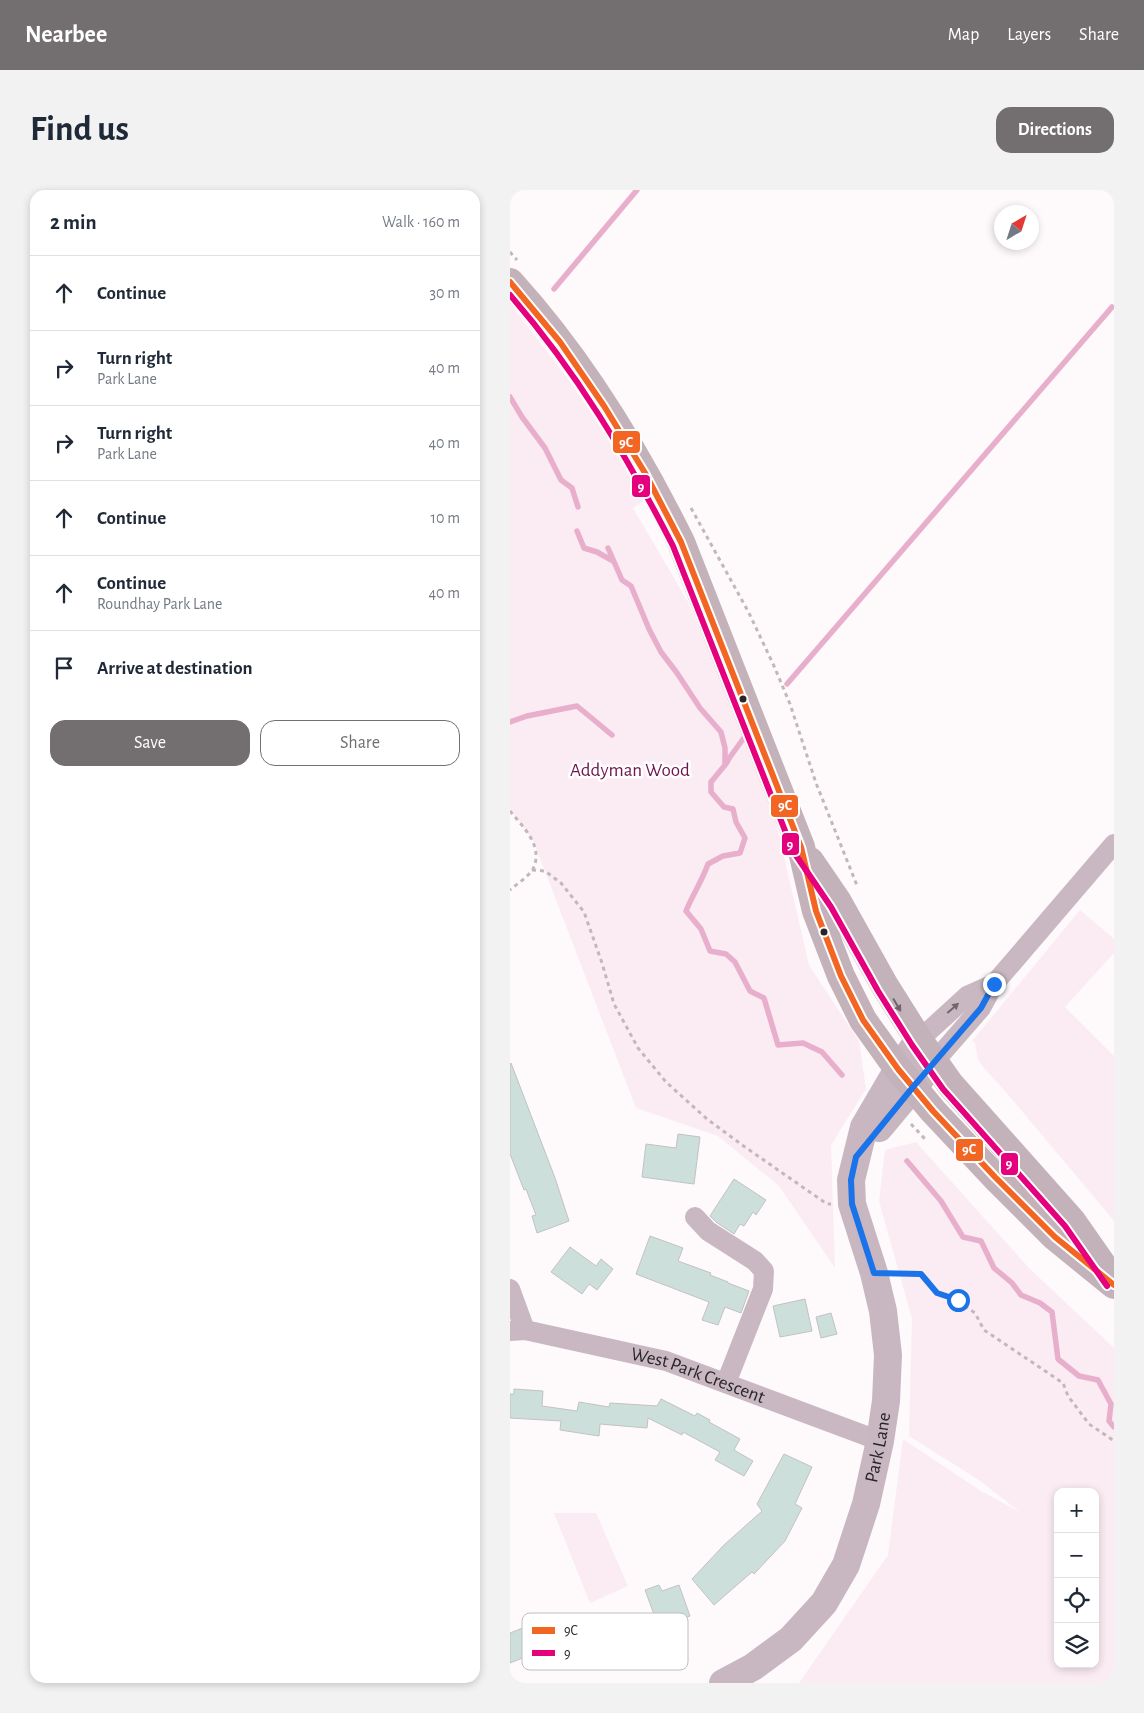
<!DOCTYPE html>
<meta charset="utf-8">
<style>
body{margin:0;font-family:"Alegreya Sans",sans-serif;background:#f2f2f3;color:#1f2937}
.controls{position:absolute;right:15px;bottom:15px;display:grid;overflow:hidden;border-radius:10px;box-shadow:0 2px 8px #0003}
.controls button{width:45px;height:45px;display:grid;place-items:center;padding:0;border:0;border-bottom:1px solid #e0e1e3;background:#fff;color:#1f2937;font:25px sans-serif}
.compass{position:absolute;left:484px;top:15px;width:45px;height:45px;border-radius:50%;background:#fff;box-shadow:0 2px 8px #0003;rotate:39deg}
.stop{position:absolute;width:15px;height:15px;margin:-11px;border:4px solid #1a73e8;border-radius:50%;background:#fff}
.stop.end{background:#1a73e8;border-color:#fff;box-shadow:0 1px 5px #0008}
.list{margin:0;padding:0;list-style:none}
h2{display:flex;justify-content:space-between;align-items:center;height:65px;margin:0;padding:0 20px;font-size:21px}
h2 small{font-size:16px;font-weight:400;color:#747a83}
.list li{display:grid;grid-template-columns:32px 1fr auto;gap:15px;align-items:center;box-sizing:border-box;height:75px;padding:0 20px;border-top:1px solid #e0e1e3}
.list b{display:block;font-size:19px;white-space:nowrap}
.list p{margin:0;font-size:16px;white-space:nowrap;color:#747a83}
.list em{font-size:16px;font-style:normal;color:#747a83}
.actions{display:flex;gap:10px;padding:15px 20px}
.actions a{flex:1;padding:11px 0;border:1px solid #736f71;border-radius:15px;text-align:center;font-size:18px;color:#736f71}
.actions .main{background:#736f71;color:#fff}
.icon{flex:none;width:28px;height:28px;fill:none;stroke:currentColor;stroke-width:2;stroke-linecap:round;stroke-linejoin:round}
.map{position:relative;flex:none;width:604px;height:1493px;overflow:hidden;border-radius:15px}
header{display:flex;align-items:center;gap:30px;box-sizing:border-box;height:70px;padding:0 25px;background:#736f71;color:#fff}
header strong{font-size:24px}
nav{display:flex;gap:28px;margin-inline-start:auto;font-size:18px}
.intro{display:flex;align-items:center;justify-content:space-between;box-sizing:border-box;height:120px;padding:0 30px}
h1{margin:0;font-size:35px}
.button{padding:12px 22px;border-radius:15px;background:#736f71;color:#fff;font-size:18px;font-weight:700}
main{display:flex;gap:30px;padding:0 30px}
aside{flex:1;background:#fff;border-radius:15px;box-shadow:0 2px 8px #0003}
.map>svg:first-child{display:block}
.green{fill:#fbecf3;fill-rule:evenodd}
.lines{fill:none;stroke-linecap:round;stroke-linejoin:round}
.stream{stroke:#e8afcd;stroke-width:5.5}
.building{fill:#ccdfdb;stroke:#c3c2c2}
.path{stroke:#c2b8bc;stroke-width:3;stroke-dasharray:4 4;stroke-linecap:butt}
.street{stroke:#c9b8c1;stroke-width:20}
.secondary{stroke:#c8b7c0;stroke-width:28}
.highway{stroke:#c4b2bb;stroke-width:28}
.bus-1-casing{stroke:#fff;stroke-width:10}
.bus-2-casing{stroke:#fff;stroke-width:10}
.bus-1{stroke:#f26522;stroke-width:6}
.bus-2{stroke:#e5007d;stroke-width:6}
.oneway{fill:#6e6469}
.oneway2{fill:#70676c}
.route{stroke:#1a73e8;stroke-width:6}
.bus-dot{fill:#282526;stroke:#fff;stroke-width:2}
.labels{text-anchor:middle;dominant-baseline:central;stroke-width:5;stroke-linejoin:round;paint-order:stroke}
.park-label{font-size:19px;fill:#6f144f;stroke:#fff}
.street-label{font-size:19px;fill:#282526;stroke:#fff}
.key{fill:#fff;stroke:#bebebe;stroke-width:1}
.key-label{font-size:14px;fill:#282526}
.line-badge{stroke:#fff;stroke-width:2}
.badge-label{font-size:14px;text-anchor:middle;font-weight:bold;fill:#fff}
</style>
<header>
<strong>Nearbee</strong>
<nav><a>Map</a><a>Layers</a><a>Share</a></nav>
</header>
<div class="intro"><h1>Find us</h1><a class="button">Directions</a></div>
<main>
<aside>
<h2>2 min<small>Walk · 160 m</small></h2>
<ul class="list">
<li><svg class="icon" aria-label="ahead" viewBox="0 0 24 24"><path d="M12 20V5M6 11l6-6 6 6"/></svg><div><b>Continue</b></div><em>30 m</em></li>
<li><svg class="icon" aria-label="right" viewBox="0 0 24 24"><path d="M7 20v-9h11M14 6l5 5-5 5"/></svg><div><b>Turn right</b><p>Park Lane</p></div><em>40 m</em></li>
<li><svg class="icon" aria-label="right" viewBox="0 0 24 24"><path d="M7 20v-9h11M14 6l5 5-5 5"/></svg><div><b>Turn right</b><p>Park Lane</p></div><em>40 m</em></li>
<li><svg class="icon" aria-label="ahead" viewBox="0 0 24 24"><path d="M12 20V5M6 11l6-6 6 6"/></svg><div><b>Continue</b></div><em>10 m</em></li>
<li><svg class="icon" aria-label="ahead" viewBox="0 0 24 24"><path d="M12 20V5M6 11l6-6 6 6"/></svg><div><b>Continue</b><p>Roundhay Park Lane</p></div><em>40 m</em></li>
<li><svg class="icon" aria-label="arrive" viewBox="0 0 24 24"><path d="M6 21V4h12l-3 4 3 4H6"/></svg><div><b>Arrive at destination</b></div></li>
</ul>
<div class="actions"><a class="main">Save</a><a>Share</a></div>
</aside>
<div class="map">
<svg width="604" height="1493" viewBox="0 0 604 1493">
<rect width="100%" height="100%" fill="#fef9fb"/>
<path class="green" d="M0,114L59,190L109,263L136,309L123,318L178,412L257,593L299,775L349,851L356,899L321,955L325,1078L269,996L208,946L126,918L23,650L0,619Z
M570,720L604,749V763L555,817L604,866V1031L495,901L473,877L468,869L465,853L462,851Z
M406,952L520,1079L604,1158V1493H289L378,1365L393,1249L471,1301L510,1322L469,1290L399,1246L402,1129L369,1011L375,960ZM548,1302H585V1474H548Z
M44,1323H86L118,1396L80,1413Z"/>
<g class="lines">
<path class="stream" d="M44,99L127,0
M0,207L12,227L35,258L51,290L62,298L68,317
M67,341L74,358L87,362L103,371
M98,358L112,390L121,396L139,439L151,462L167,483L190,518L211,542L215,558V575L201,592V602L214,617L223,619L226,632L235,648L230,663L213,666L198,674C192,691 183,704 176,721L191,739L200,761L216,764L225,772L240,801L254,808L268,855L293,853L312,862L332,885
M277,494L602,117
M0,532L17,526L67,516L102,545
M216,574L220,567L236,545
M397,971L431,1011L453,1047L471,1051L484,1078L502,1093L511,1105L530,1113L542,1122L548,1169L569,1186L588,1190L601,1214L599,1231L604,1237"/>
</g>
<path class="building" d="M1,873L45,988L59,1031L27,1043L22,1026L26,1025L16,999L14,1000L0,964V874Z
M168,944L190,947L184,994L132,987L136,954L166,958Z
M224,989L256,1010L246,1025L243,1022L234,1036L230,1034L224,1044L206,1032L200,1026Z
M140,1046L173,1058L168,1071L201,1083L200,1085L218,1092V1093L239,1101L231,1123L215,1117L208,1135L192,1130L199,1112L126,1084Z
M60,1057L86,1076L91,1069L103,1079L87,1100L79,1094L72,1104L41,1082Z
M295,1109L302,1141L270,1147L263,1116Z
M321,1123L327,1144L311,1148L306,1127Z
M4,1199L33,1201L32,1216L67,1221L69,1212L99,1217L100,1213L147,1216L151,1209L185,1226L187,1223L200,1230L199,1232L230,1249L224,1260L243,1271L234,1286L205,1270L210,1262L173,1242L172,1245L138,1228L137,1238L90,1234L89,1246L50,1240L51,1231L0,1228V1204H4Z
M274,1264L302,1277L285,1314L292,1318L275,1351L244,1384L242,1382L204,1415L182,1389L214,1355L252,1321L247,1314Z
M149,1395L152,1401L169,1395L180,1426L149,1438L135,1400Z
M65,1425L73,1460L35,1468L33,1460L0,1473V1443L23,1434Z"/>
<g class="lines">
<path class="path" d="M0,62L7,70
M181,318L239,423L264,476L280,514L306,593L348,698
M0,621C13,637 34,656 23,679C19,686 7,694 0,700
M22,680L35,681L51,693L74,722L92,773L104,814L128,858L156,892L197,929L235,957L317,1014H321
M401,934L415,949L417,948
M386,1084L411,1085L427,1103L447,1110L465,1123L474,1140L553,1193L558,1206L579,1234L604,1251"/>
<g class="street">
<path d="M409,850L457,806L484,794"/>
<path d="M424,872L471,818L484,794L604,654"/>
<path d="M185,1027L198,1041L245,1071L254,1081L253,1099L216,1193"/>
<path d="M0,1099L15,1140"/>
<path id="s1" d="M0,1141L15,1140L156,1171L370,1251"/>
</g>
<g class="secondary">
<path d="M369,938L424,872"/>
<path id="s2" d="M213,1493L243,1477L281,1449L314,1413L336,1375L356,1314L370,1251L376,1211L378,1165L373,1121L364,1083L342,1014L341,990L354,937L388,879L409,850"/>
</g>
<path class="highway" d="M0,92C70,169 125,259 171,352L291,657L306,721L331,786L353,830L388,879L423,921L485,987L545,1047L604,1095
M300,671L328,712L375,796L409,850L440,894L562,1031L592,1074"/>
<defs>
<path id="bus-1" d="M0,92L50,152L94,216L135,283L171,352L291,657L306,721L331,786L353,830L388,879L423,921L485,987L545,1047L604,1095"/>
<path id="bus-2" d="M0,105C66,181 117,266 163,356L283,661L321,717L368,801L402,855L433,899L555,1036L597,1096"/>
</defs>
<use href="#bus-1" class="bus-1-casing"/>
<use href="#bus-2" class="bus-2-casing"/>
<use href="#bus-1" class="bus-1"/>
<use href="#bus-2" class="bus-2"/>
</g>
<defs><path id="oneway-solid" d="M-6-.8H1V-3.2L6.5 0L1 3.2V.8H-6Z" transform="scale(1.25)"/></defs>
<use class="oneway" href="#oneway-solid" transform="translate(387 815) rotate(59)"/>
<use class="oneway2" href="#oneway-solid" transform="translate(443 818) rotate(-41)"/>
<g class="lines">
<path class="route" d="M448,1110L427,1103L411,1084L364,1083L342,1014L341,990L346,967L403,897L471,818L484,794"/>
</g>
<g class="bus-dot">
<circle cx="233" cy="509" r="4.5"/>
<circle cx="314" cy="742" r="4.5"/>
</g>
<g class="labels">
<g class="park-label">
<text x="120" y="580">Addyman Wood</text>
</g>
<g class="street-label">
<text stroke="none"><textPath href="#s1" startOffset="194">West Park Crescent</textPath></text>
<text stroke="none"><textPath href="#s2" startOffset="296">Park Lane</textPath></text>
</g>
</g>
<rect x="12" y="1423" width="166" height="57" rx="8" class="key"/>
<rect x="22" y="1437" width="23" height="7" fill="#f26522"/>
<rect x="22" y="1460" width="23" height="6" fill="#e5007d"/>
<g class="key-label">
<text x="54" y="1445">9C</text>
<text x="54" y="1468">9</text>
</g>
<g class="line-badge">
<rect x="102" y="240" width="29" height="24" rx="5" fill="#f26522"/>
<rect x="121" y="284" width="20" height="24" rx="5" fill="#e5007d"/>
<rect x="260" y="604" width="29" height="24" rx="5" fill="#f26522"/>
<rect x="271" y="642" width="19" height="24" rx="5" fill="#e5007d"/>
<rect x="445" y="948" width="29" height="24" rx="5" fill="#f26522"/>
<rect x="490" y="962" width="19" height="24" rx="5" fill="#e5007d"/>
</g>
<g class="badge-label">
<text x="116" y="257">9C</text>
<text x="131" y="301">9</text>
<text x="275" y="620">9C</text>
<text x="280" y="659">9</text>
<text x="459" y="964">9C</text>
<text x="499" y="978">9</text>
</g>
</svg>
<div class="controls">
<button>+</button>
<button>−</button>
<button><svg class="icon" aria-label="locate" viewBox="0 0 24 24"><circle cx="12" cy="12" r="6"/><path d="M12 2v4M12 18v4M2 12h4M18 12h4"/></svg></button>
<button><svg class="icon" aria-label="layers" viewBox="0 0 24 24"><path d="M12 4l9 5-9 5-9-5zM3 14l9 5 9-5"/></svg></button>
</div>
<svg class="compass" viewBox="-18 -18 36 36"><path d="M0-13l5 13h-10z" fill="#e53935"/><path d="M0 13l5-13h-10z" fill="#747a83"/></svg>
<div class="stop" style="left:448px;top:1110px"></div>
<div class="stop end" style="left:484px;top:794px"></div>
</div>
</main>
